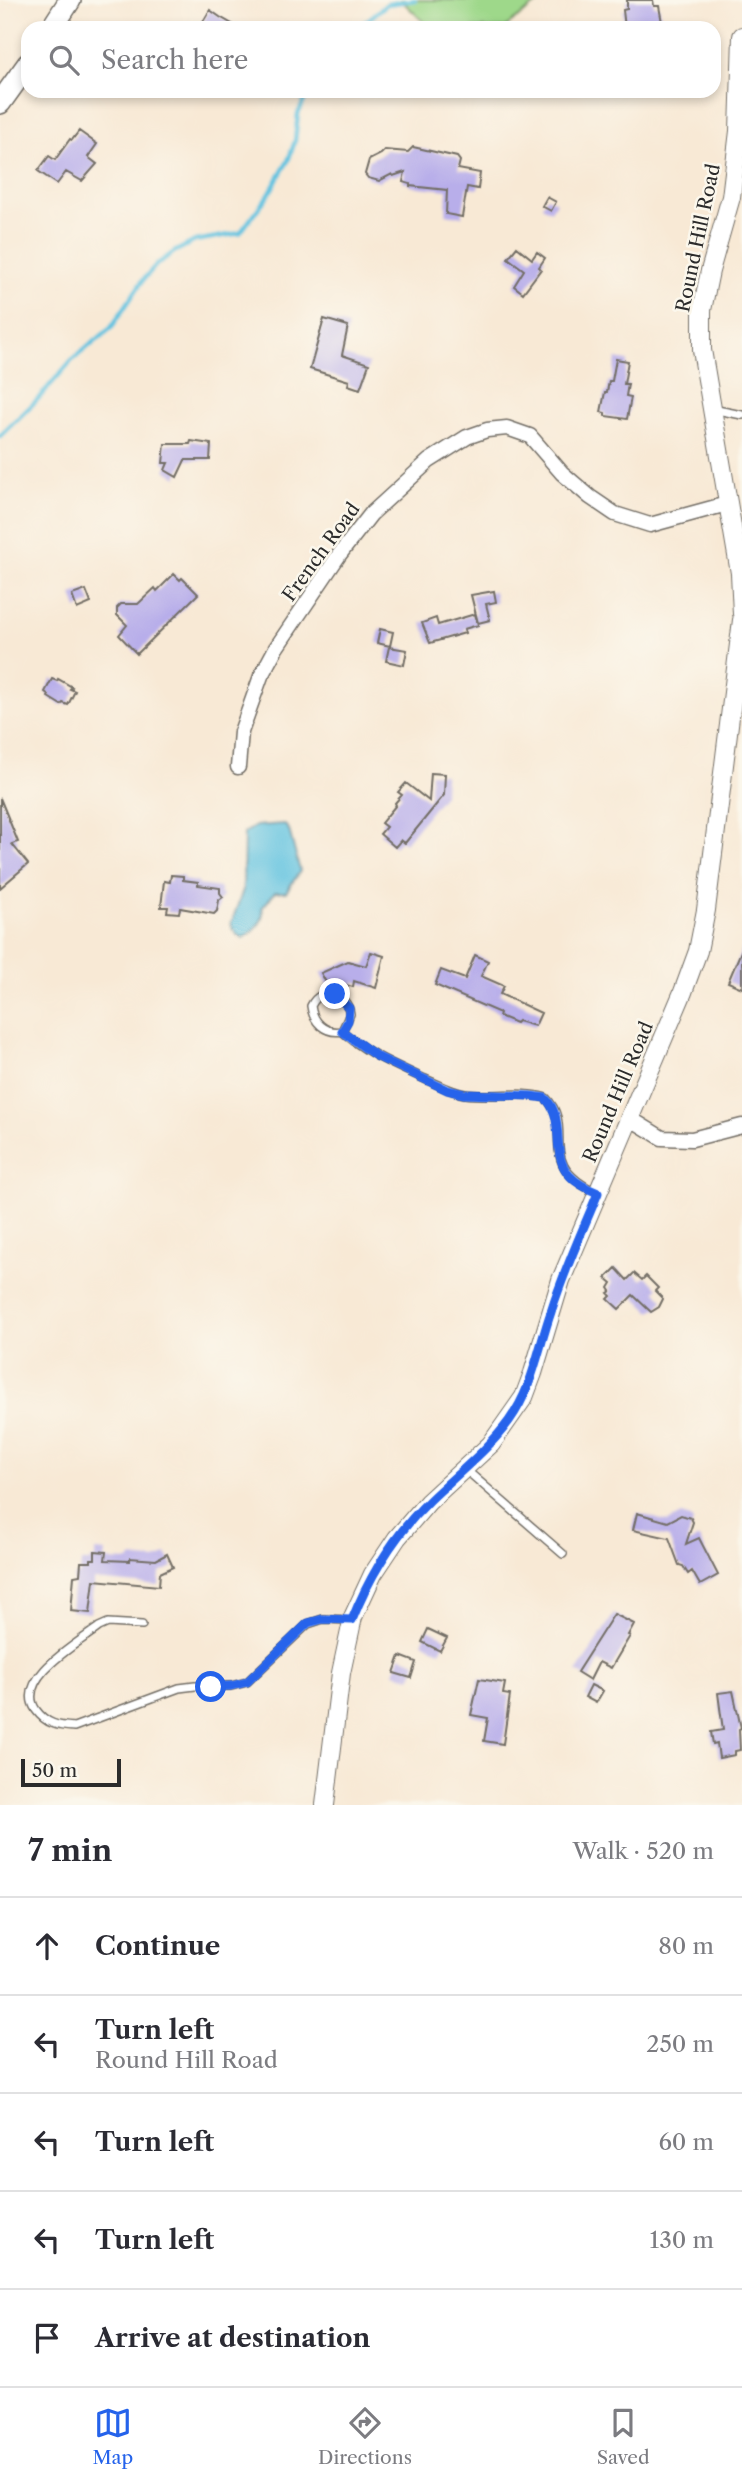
<!DOCTYPE html>
<meta charset="utf-8">
<style>
body{margin:0;font-family:"Libre Caslon Text",serif;background:#f7f7f7;color:#2b2b33}
.scale{position:absolute;left:21px;bottom:18px;width:100px;box-sizing:border-box;padding-left:7px;border:4px solid #2b2b2b;border-top:0;font-size:19px;line-height:24px;white-space:nowrap;color:#2b2b2b;-webkit-text-stroke:5px #fbf7ec;paint-order:stroke}
.stop{position:absolute;width:21px;height:21px;margin:-16px;border:5px solid #2563eb;border-radius:50%;background:#fff}
.stop.end{background:#2563eb;border-color:#fff;box-shadow:0 2px 7px #0008}
.list{margin:0;padding:0;list-style:none}
h2{display:flex;justify-content:space-between;align-items:center;height:91px;margin:0;padding:0 28px;font-size:30px}
h2 small{font-size:23px;font-weight:400;color:#7c7c81}
.list li{display:grid;grid-template-columns:46px 1fr auto;gap:21px;align-items:center;box-sizing:border-box;height:98px;padding:0 28px;border-top:2px solid #e1e1e2}
.list b{display:block;font-size:26px;white-space:nowrap}
.list p{margin:0;font-size:23px;white-space:nowrap;color:#7c7c81}
.list em{font-size:23px;font-style:normal;color:#7c7c81}
.icon{flex:none;width:38px;height:38px;fill:none;stroke:currentColor;stroke-width:2;stroke-linecap:round;stroke-linejoin:round}
.map{position:relative;flex:none;width:742px;height:1805px;overflow:hidden}
.search{position:absolute;background:#fff;box-shadow:0 4px 10px #0003;left:21px;right:21px;top:21px;height:77px;display:flex;align-items:center;gap:18px;box-sizing:border-box;padding:0 24px;border-radius:21px;color:#7c7c81;font-size:26px}
.sheet{height:581px;background:#fff}
nav{display:flex;justify-content:space-around;align-items:center;box-sizing:border-box;height:98px;border-top:2px solid #e1e1e2;background:#fff;font-size:19px;color:#7c7c81}
nav a{display:grid;justify-items:center;gap:4px}
nav .on{color:#2563eb}
.map>svg:first-child{display:block}
.green{fill:#9ed88a;stroke:#64825a;stroke-width:2}
.water{fill:#62c3e0;stroke:#467786;stroke-width:2}
.lines{fill:none;stroke-linecap:round;stroke-linejoin:round}
.stream{stroke:#62c3e0;stroke-width:4.5}
.building{fill:#b8aeea}
.service-casing{stroke:#736e66;stroke-width:10}
.minor-casing{stroke:#736e66;stroke-width:17}
.tertiary-casing{stroke:#736e66;stroke-width:20}
.secondary-casing{stroke:#736e66;stroke-width:24}
.service{stroke:#fff;stroke-width:7}
.minor{stroke:#fff;stroke-width:14}
.tertiary{stroke:#fff;stroke-width:18}
.secondary{stroke:#fff;stroke-width:21}
.route{stroke:#2563eb;stroke-width:9}
.labels{text-anchor:middle;dominant-baseline:central;stroke-width:5;stroke-linejoin:round;paint-order:stroke}
.street-label{font-size:19px;fill:#2b2b2b;stroke:#fbf7ec}
</style>
<div class="map">
<svg width="742" height="1805" viewBox="0 0 742 1805">
<rect width="100%" height="100%" fill="#fbf7ec"/>
<filter id="ink" filterUnits="userSpaceOnUse"><feTurbulence type="fractalNoise" baseFrequency=".0143" numOctaves="2"/><feDisplacementMap in="SourceGraphic" scale="14" xChannelSelector="R" yChannelSelector="G"/><feConvolveMatrix kernelMatrix="1 2 1 2 8 2 1 2 1" color-interpolation-filters="sRGB"/></filter>
<filter id="wash" filterUnits="userSpaceOnUse"><feTurbulence type="fractalNoise" baseFrequency=".00686" numOctaves="4" result="noise"/><feDisplacementMap in="SourceGraphic" scale="28" xChannelSelector="R" yChannelSelector="G"/><feGaussianBlur stdDeviation="1.57" result="paint"/><feColorMatrix in="noise" values="0 0 0 0 0 0 0 0 0 0 0 0 0 0 0 0 0 1.4 0 .05"/><feComposite in="paint" operator="in"/></filter>
<g filter="url(#wash)">
<rect width="100%" height="100%" fill="#f8e9d5"/>
<path class="green" d="M401,0H542L504,28H430Z"/>
<path class="water" d="M284,824L289,830L300,871L286,892H275L262,908C266,922 254,930 243,938L235,932L231,924L243,890L244,833L256,826Z"/>
<g class="lines">
<path class="stream" d="M358,28L387,4L415,0
M0,436L38,399L72,360L111,328L143,280L156,265L174,252L195,241L240,233L269,194L288,161L295,141L298,114L309,91"/>
</g>
<g id="blocks">
<path class="building" d="M627,0H653L654,6H659L663,28H625L623,10L627,9Z
M210,10L220,17L239,28H207L201,25Z
M79,131L97,144L88,157L97,164L82,181L66,172L57,184L38,171L49,156L55,160L70,139L72,140Z
M413,147L457,157L460,161L458,169L480,173L478,189L467,187L462,217L446,214L447,190L410,186V184L403,182L405,172L393,176L392,174L379,181L368,178L365,174L369,160L381,154L385,150L408,152Z
M547,197L556,202L551,211L542,206Z
M517,247L532,259L537,252L545,258L539,267L541,269L523,293L514,286L524,270L508,258Z
M324,319L348,326L342,355L369,364L360,389L348,385L349,381L310,369Z
M616,359L628,361L624,384H628L626,396L631,397L627,419L605,416V413L601,412L605,392H607L609,381H612Z
M191,441L211,444L210,460H185L177,477L165,470L168,463H163L165,444H190Z
M174,574L180,580L182,578L198,594L137,654L119,635L127,625L117,615V608L121,604H138L155,588L157,591Z
M86,590L91,603L77,609L72,595Z
M494,591L496,602L486,604L490,620L478,623L471,595Z
M475,614L478,625L464,629L465,633L430,643L422,623L436,618L438,625Z
M380,629L393,632L390,646L377,643Z
M389,647L407,650L404,665L386,661Z
M52,679L57,681L58,679L72,687L70,689L75,691L68,705L63,703L61,705L48,697L49,695L45,692Z
M431,773L445,774L444,795L405,843L401,840L395,847L380,834L386,827L381,823L396,805L395,803L402,795L398,792L406,783L429,801Z
M0,798L18,842L12,844L28,864L0,888Z
M171,875L183,876V880L198,882V885L220,888V893L223,897L219,900L217,911L214,914L180,908L179,913L167,912L168,907H161L164,881L170,882Z
M742,949V988L728,982Z
M371,952L384,956L376,988L354,981L353,987L342,984L329,988L321,973L348,961L366,966Z
M475,955L488,961L481,976L504,986L500,994L541,1013L535,1026L518,1021L516,1023L499,1016L500,1013L435,985L441,970L465,979Z
M616,1268L627,1280L634,1273L642,1280L646,1276L658,1288L655,1291L663,1299L659,1307L651,1312L633,1295L619,1309L608,1299L611,1296L608,1293L611,1291L609,1288L612,1283L606,1278Z
M637,1513L668,1522L681,1515L691,1518L693,1522L686,1544L699,1538L718,1575L700,1585L692,1571L688,1574L683,1566L679,1565L669,1538L633,1530Z
M95,1551L106,1552L105,1560L130,1561V1558L156,1560L167,1554L173,1567L160,1573L159,1586L94,1580L90,1613L71,1611L74,1576L80,1575L81,1562H91V1559H95Z
M614,1614L634,1624L628,1635L630,1636L611,1668L599,1662L590,1680L577,1672Z
M428,1629L447,1638L440,1651L422,1642Z
M400,1656L416,1662L411,1678L394,1673Z
M479,1679L505,1683L503,1694L510,1695L503,1744L484,1741L488,1718L471,1715Z
M591,1685L603,1691L596,1703L585,1697Z
M733,1691L741,1728L739,1729L740,1750L735,1751V1755L719,1758L717,1743L713,1744L711,1732L723,1730L718,1693Z"/>
</g>
</g>
<g filter="url(#ink)">
<use href="#blocks" fill-opacity="0" stroke="#736e66" stroke-width="2"/>
<g class="lines">
<defs>
<path id="service" d="M712,409L742,415
M342,1031L350,1014C347,993 321,985 311,1006C313,1022 325,1034 342,1031C367,1054 395,1065 425,1079C438,1084 451,1092 465,1094C491,1098 521,1090 546,1098C577,1130 532,1163 598,1193
M465,1469L563,1554
M142,1625L108,1623L99,1627C78,1643 14,1679 36,1710C46,1724 58,1726 74,1727L179,1688L195,1686H231L247,1682L308,1624L323,1619L351,1620"/>
<path id="minor" d="M238,767L241,732L261,676L276,648L339,555L371,514L429,461L467,437L487,430L507,428L530,436L562,473L590,497L615,514L650,525L727,504
M631,1119L662,1138L692,1139L742,1126"/>
<path id="tertiary" d="M742,36L739,131L731,197L710,271L702,310V350L740,573L742,614
M325,1805L341,1673L353,1617L373,1574L397,1538L428,1502L491,1444L524,1397L533,1373L561,1280L683,992L698,951L706,910L742,620"/>
<path id="secondary" d="M52,28L70,0
M0,103L28,64"/>
</defs>
<use href="#service" class="service-casing"/>
<use href="#minor" class="minor-casing"/>
<use href="#tertiary" class="tertiary-casing"/>
<use href="#secondary" class="secondary-casing"/>
<use href="#service" class="service"/>
<use href="#minor" class="minor"/>
<use href="#tertiary" class="tertiary"/>
<use href="#secondary" class="secondary"/>
</g>
</g>
<g class="lines" filter="url(#ink)">
<path class="route" d="M211,1687L231,1686L247,1682L308,1623L323,1619L352,1620C370,1575 396,1533 430,1500C457,1474 487,1451 509,1421C533,1388 538,1349 551,1312C564,1271 582,1232 598,1193C588,1189 577,1184 570,1176C549,1154 567,1119 545,1098L530,1096L464,1094L447,1090L376,1056L342,1031L348,1021L349,1008L335,994"/>
</g>
<g class="labels">
<g class="street-label">
<text transform="translate(698 238) rotate(-78)">Round Hill Road</text>
<text transform="translate(321 552) rotate(-54)">French Road</text>
<text transform="translate(618 1092) rotate(-67)">Round Hill Road</text>
</g>
</g>
</svg>
<div class="scale">50 m</div>
<div class="stop" style="left:211px;top:1687px"></div>
<div class="stop end" style="left:335px;top:994px"></div>
<div class="search"><svg class="icon" aria-label="search" viewBox="0 0 24 24"><circle cx="10" cy="10" r="6"/><path d="M15 15l6 6"/></svg>Search here</div>
</div>
<section class="sheet">
<h2>7 min<small>Walk · 520 m</small></h2>
<ul class="list">
<li><svg class="icon" aria-label="ahead" viewBox="0 0 24 24"><path d="M12 20V5M6 11l6-6 6 6"/></svg><div><b>Continue</b></div><em>80 m</em></li>
<li><svg class="icon" aria-label="left" viewBox="0 0 24 24"><path d="M17 20v-9H6M10 6l-5 5 5 5"/></svg><div><b>Turn left</b><p>Round Hill Road</p></div><em>250 m</em></li>
<li><svg class="icon" aria-label="left" viewBox="0 0 24 24"><path d="M17 20v-9H6M10 6l-5 5 5 5"/></svg><div><b>Turn left</b></div><em>60 m</em></li>
<li><svg class="icon" aria-label="left" viewBox="0 0 24 24"><path d="M17 20v-9H6M10 6l-5 5 5 5"/></svg><div><b>Turn left</b></div><em>130 m</em></li>
<li><svg class="icon" aria-label="arrive" viewBox="0 0 24 24"><path d="M6 21V4h12l-3 4 3 4H6"/></svg><div><b>Arrive at destination</b></div></li>
</ul>
</section>
<nav>
<a class="on"><svg class="icon" aria-label="map" viewBox="0 0 24 24"><path d="M3 6l6-2 6 2 6-2v14l-6 2-6-2-6 2zM9 4v14M15 6v14"/></svg>Map</a>
<a><svg class="icon" aria-label="directions" viewBox="0 0 24 24"><path d="M12 3l9 9-9 9-9-9zM9 14v-3h6M13 9l2 2-2 2"/></svg>Directions</a>
<a><svg class="icon" aria-label="saved" viewBox="0 0 24 24"><path d="M7 4h10v16l-5-4-5 4z"/></svg>Saved</a>
</nav>
